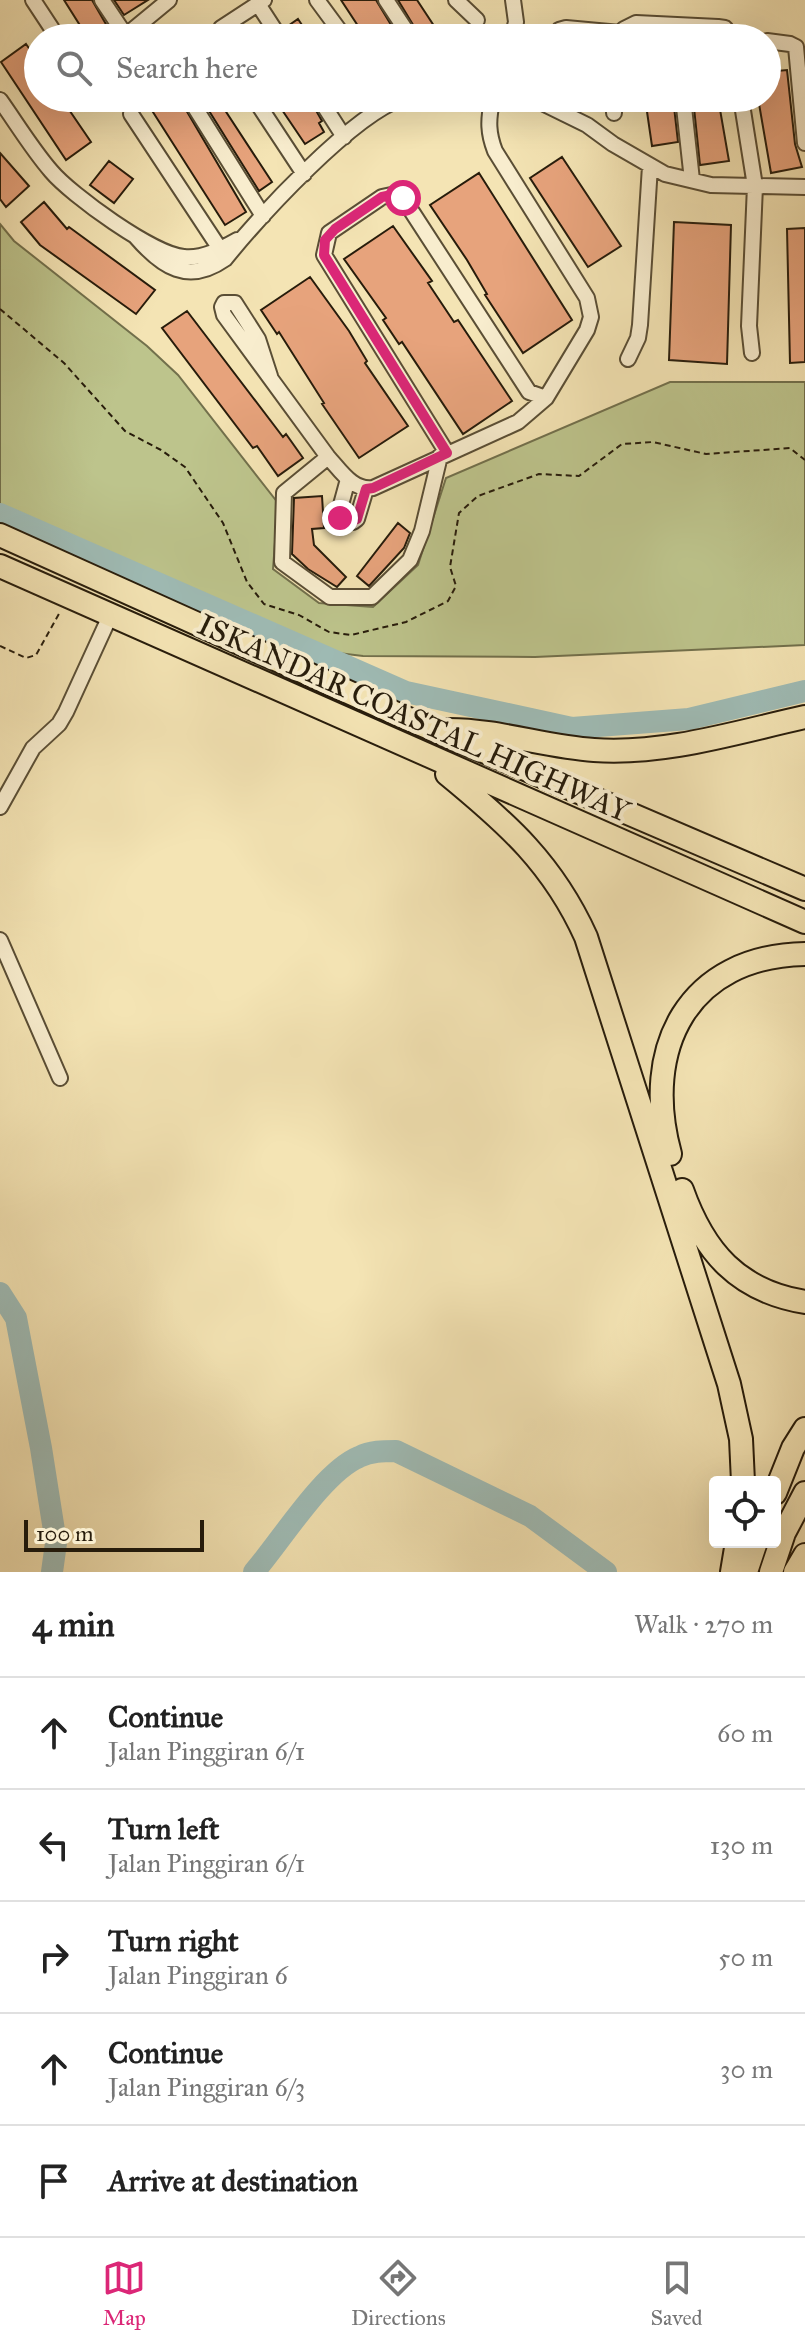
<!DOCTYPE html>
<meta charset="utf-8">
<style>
body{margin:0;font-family:"IM FELL Great Primer",serif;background:#f2f2f2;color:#222}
.controls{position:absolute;right:24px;bottom:24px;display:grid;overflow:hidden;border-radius:8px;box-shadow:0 8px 32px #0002}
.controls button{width:72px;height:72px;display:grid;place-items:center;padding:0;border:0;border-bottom:2px solid #e0e0e0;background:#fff;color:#222;font:40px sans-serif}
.scale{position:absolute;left:24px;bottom:20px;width:180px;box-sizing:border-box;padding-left:8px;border:4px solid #271c0b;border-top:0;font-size:22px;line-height:28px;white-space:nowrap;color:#271c0b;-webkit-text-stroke:6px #f8edce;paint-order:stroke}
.stop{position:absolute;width:24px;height:24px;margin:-18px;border:6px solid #db2777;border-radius:50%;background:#fff}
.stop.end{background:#db2777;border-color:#fff;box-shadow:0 2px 8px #0008}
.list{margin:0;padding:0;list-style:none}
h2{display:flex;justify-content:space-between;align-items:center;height:104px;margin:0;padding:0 32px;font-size:34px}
h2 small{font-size:26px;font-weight:400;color:#767676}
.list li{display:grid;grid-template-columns:52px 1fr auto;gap:24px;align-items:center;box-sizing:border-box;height:112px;padding:0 32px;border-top:2px solid #e0e0e0}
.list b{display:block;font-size:30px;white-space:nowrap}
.list p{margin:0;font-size:26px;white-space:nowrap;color:#767676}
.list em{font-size:26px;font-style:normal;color:#767676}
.icon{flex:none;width:44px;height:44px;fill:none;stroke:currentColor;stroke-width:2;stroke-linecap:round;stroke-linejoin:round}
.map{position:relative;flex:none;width:805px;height:1572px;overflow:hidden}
.search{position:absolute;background:#fff;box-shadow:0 8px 32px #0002;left:24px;right:24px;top:24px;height:88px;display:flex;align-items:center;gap:20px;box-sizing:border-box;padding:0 28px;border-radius:44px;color:#767676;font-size:30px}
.sheet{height:664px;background:#fff}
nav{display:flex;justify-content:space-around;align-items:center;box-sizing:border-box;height:112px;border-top:2px solid #e0e0e0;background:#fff;font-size:22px;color:#767676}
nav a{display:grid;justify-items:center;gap:4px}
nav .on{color:#db2777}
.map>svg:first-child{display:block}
.green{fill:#bdc48c;stroke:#72704c;stroke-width:2}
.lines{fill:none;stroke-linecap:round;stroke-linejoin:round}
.river{stroke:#9fbcb6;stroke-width:22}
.building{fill:#e7a37c;stroke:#271c0b;stroke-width:2}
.minor-casing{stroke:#5a4e35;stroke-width:18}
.highway-casing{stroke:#271c0b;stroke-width:26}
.path{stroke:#271c0b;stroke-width:2;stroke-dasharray:6 4;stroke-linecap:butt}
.minor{stroke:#f8edce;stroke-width:14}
.highway{stroke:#f4e4b4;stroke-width:22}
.route{stroke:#db2777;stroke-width:10}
.labels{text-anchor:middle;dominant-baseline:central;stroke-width:8;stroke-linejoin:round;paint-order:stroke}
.street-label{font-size:30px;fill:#271c0b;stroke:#f8edce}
</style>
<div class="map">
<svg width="805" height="1572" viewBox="0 0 805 1572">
<rect width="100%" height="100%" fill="#f4e4b4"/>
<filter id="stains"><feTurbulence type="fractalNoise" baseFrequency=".0025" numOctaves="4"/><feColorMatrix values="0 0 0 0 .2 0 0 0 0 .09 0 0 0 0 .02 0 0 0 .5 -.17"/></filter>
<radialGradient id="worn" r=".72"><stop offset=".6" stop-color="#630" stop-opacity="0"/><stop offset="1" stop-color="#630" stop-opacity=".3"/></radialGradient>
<path class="green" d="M0,224L14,241L147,346L178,375L278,503L273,569L319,603L373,607L418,565L446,478L670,382H805V645L535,657L363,656L330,652L269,629L0,508Z"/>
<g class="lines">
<path class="river" d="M0,514L406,692L572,728L689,719L805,691
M0,1293L16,1318L41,1448L56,1543L52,1572
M254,1572C281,1541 323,1472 359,1457C371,1451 383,1451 396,1451L530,1516L606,1572"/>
</g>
<path class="building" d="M64,0H92L107,26L88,38Z
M114,0H148L124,15Z
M341,0H376L399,38H366Z
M398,0H417L442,38H421Z
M298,19L306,31L311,38H290L285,28Z
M26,44L38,61V98H61L91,142L66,160L1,62Z
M787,70L795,144L802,167L771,173L758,98H767V72Z
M144,98H179L246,212L225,225Z
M201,98H217L272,182L259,191Z
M274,98H309L322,121L319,123L324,132L305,144Z
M645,98H673L678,142L652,146Z
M693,98H718L729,161L700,165Z
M0,153L29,186L6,207L0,199Z
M562,157L621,246L588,267L530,178Z
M109,161L133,179L114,203L90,185Z
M479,173L572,320L523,353L485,295L487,294L467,260L430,205Z
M44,202L67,229L69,227L155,290L136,314L40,245L21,222Z
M674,222L731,225L727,364L669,360Z
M393,226L432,281L428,283L454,322L458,320L512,401L463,434L402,342L399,344L383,320L386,318L344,259Z
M805,228V362L790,363L787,229Z
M310,277L349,331L367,361L365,363L408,426L359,458L322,404L324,403L279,332L277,334L261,310Z
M187,311L283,437L286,434L303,458L278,476L257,446L253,448L162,328Z
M322,496L324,528L312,529L314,545L346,577L337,587L308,569L292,554L294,498Z
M398,523L410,533L404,548L369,586L357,576Z"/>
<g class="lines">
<defs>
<path id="minor" d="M33,0L58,38
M102,0L126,36
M317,0L345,38
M386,0L411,38
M456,0L477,20
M258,4L280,38
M123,38L169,0
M217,38L221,28L264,0
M512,38L516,22L513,0
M554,38L559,30L566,28L620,33
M618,38L624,29L636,23L718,27L725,28L732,38
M767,41L790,44L796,47L805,143
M189,98L263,216
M254,98L304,174
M319,98L344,137
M532,98L587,125L613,144L665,174L711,185L805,187
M683,98L692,180
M741,98L755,186L749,326L752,353
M0,100C17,124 32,149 51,171C71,195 154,255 184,257C203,259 221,249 237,240
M614,113V98
M131,114L220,249
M136,237C162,267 188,285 225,259C261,215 352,115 403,98
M628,359L638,338L640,325L650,166
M270,376L258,339L235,303H224L222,307L224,315L328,457C341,471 353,491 373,488L518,422L546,398L587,330L591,317L587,298L495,151C488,133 488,120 492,102
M447,453L324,255L329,233L382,197L396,194L403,198L529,392L546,398
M328,457L284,493L282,562L330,597H372L410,560L422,531L440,456
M348,479L339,512L344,522H353L357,519L366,489
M0,807L33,748L59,724L66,712L110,616
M0,940L60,1078"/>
<path id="highway" d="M0,535L397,714L805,889
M0,566L805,922
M449,730C498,730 546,747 594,750C665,755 737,732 805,717
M447,774C508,824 553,864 586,937L729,1384L741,1439L743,1482
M670,1154C641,1048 688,956 805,954
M682,1190C704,1252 738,1291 805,1302
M775,1493L793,1448L805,1429
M732,1572L737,1542
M746,1572L756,1542
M771,1572L784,1533L805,1493
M795,1572L805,1555"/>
</defs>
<use href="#minor" class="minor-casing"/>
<use href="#highway" class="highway-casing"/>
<path class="path" d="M0,309L64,363L125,431L161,450L185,467L223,523L247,582L264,604L299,615L329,632L351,635L406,622L448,601L456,586L450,567L459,513L478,496L539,474L579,476L622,444L653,442L706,454L790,448L805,460
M0,646L26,658L36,655L60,612"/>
<use href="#minor" class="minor"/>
<use href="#highway" class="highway"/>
</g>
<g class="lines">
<path class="route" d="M340,518L348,523L357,519L366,489L373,488L447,453L324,255L325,240L335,229L382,197L396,194L403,198"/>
</g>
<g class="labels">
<g class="street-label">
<text transform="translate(414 718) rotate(24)">ISKANDAR COASTAL HIGHWAY</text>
</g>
</g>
<rect width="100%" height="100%" filter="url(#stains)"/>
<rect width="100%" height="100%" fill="url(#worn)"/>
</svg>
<div class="controls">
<button><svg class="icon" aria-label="locate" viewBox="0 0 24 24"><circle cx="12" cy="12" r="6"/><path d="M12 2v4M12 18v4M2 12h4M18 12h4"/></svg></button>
</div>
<div class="scale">100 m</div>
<div class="stop" style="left:403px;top:198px"></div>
<div class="stop end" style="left:340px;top:518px"></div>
<div class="search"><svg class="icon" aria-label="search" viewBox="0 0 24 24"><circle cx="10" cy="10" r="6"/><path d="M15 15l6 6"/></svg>Search here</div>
</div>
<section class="sheet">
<h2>4 min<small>Walk · 270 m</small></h2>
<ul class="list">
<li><svg class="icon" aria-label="ahead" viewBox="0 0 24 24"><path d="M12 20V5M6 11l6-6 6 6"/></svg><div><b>Continue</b><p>Jalan Pinggiran 6/1</p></div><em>60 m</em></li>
<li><svg class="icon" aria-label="left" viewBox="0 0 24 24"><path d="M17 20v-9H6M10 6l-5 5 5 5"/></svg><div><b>Turn left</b><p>Jalan Pinggiran 6/1</p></div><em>130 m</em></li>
<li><svg class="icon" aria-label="right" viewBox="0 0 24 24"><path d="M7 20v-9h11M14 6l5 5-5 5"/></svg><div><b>Turn right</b><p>Jalan Pinggiran 6</p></div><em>50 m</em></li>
<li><svg class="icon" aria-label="ahead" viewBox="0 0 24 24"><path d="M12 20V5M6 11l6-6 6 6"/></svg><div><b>Continue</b><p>Jalan Pinggiran 6/3</p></div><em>30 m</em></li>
<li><svg class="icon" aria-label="arrive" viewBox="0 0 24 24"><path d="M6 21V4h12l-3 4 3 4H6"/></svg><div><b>Arrive at destination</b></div></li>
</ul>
</section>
<nav>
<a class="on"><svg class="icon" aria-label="map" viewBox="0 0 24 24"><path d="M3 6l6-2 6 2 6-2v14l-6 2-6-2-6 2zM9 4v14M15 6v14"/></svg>Map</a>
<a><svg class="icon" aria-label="directions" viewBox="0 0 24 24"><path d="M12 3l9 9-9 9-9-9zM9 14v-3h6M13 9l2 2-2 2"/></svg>Directions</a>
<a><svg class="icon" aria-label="saved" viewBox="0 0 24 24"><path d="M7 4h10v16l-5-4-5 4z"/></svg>Saved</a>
</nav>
